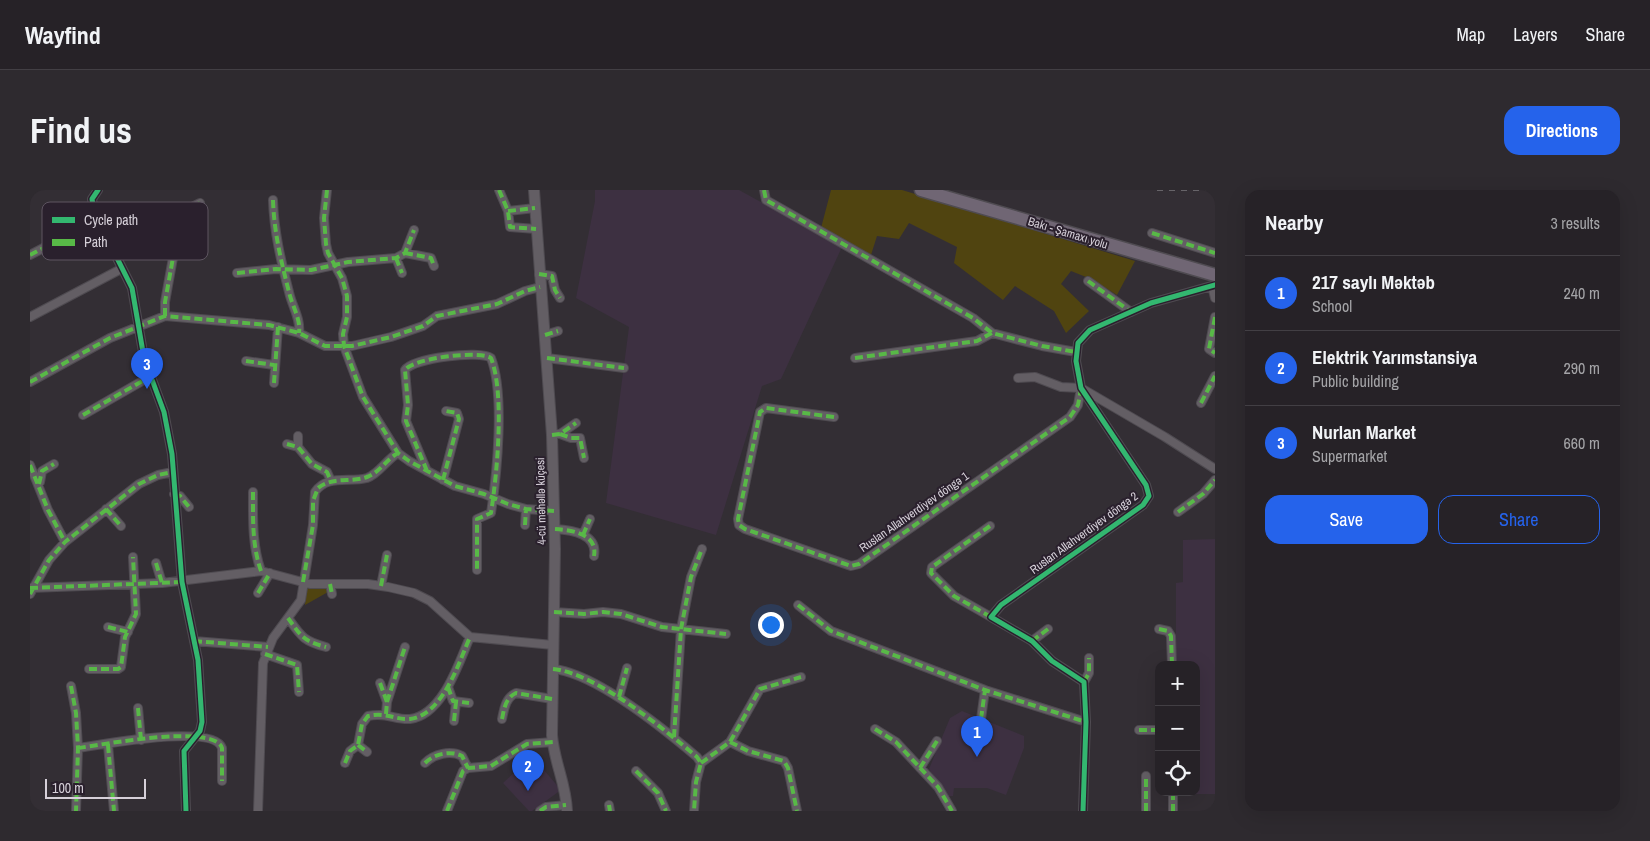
<!DOCTYPE html>
<meta charset="utf-8">
<style>
body{margin:0;font-family:"Archivo Narrow",sans-serif;background:#2e2a2f;color:#f1f3f6}
.controls{position:absolute;right:15px;bottom:15px;display:grid;overflow:hidden;border-radius:10px;box-shadow:0 5px 20px #0002}
.controls button{width:45px;height:45px;display:grid;place-items:center;padding:0;border:0;border-bottom:1px solid #423f44;background:#262227;color:#f1f3f6;font:25px sans-serif}
.scale{position:absolute;left:15px;bottom:12px;width:101px;box-sizing:border-box;padding-left:5px;border:2px solid #d6d0d9;border-top:0;font-size:14px;line-height:18px;white-space:nowrap;color:#d6d0d9;-webkit-text-stroke:4px #2a202d;paint-order:stroke}
.you{position:absolute;left:740px;top:434px;width:18px;height:18px;margin:-12px;border:4px solid #fff;border-radius:50%;background:#1a73e8;box-shadow:0 0 0 8px #1a73e833}
.badge{display:grid;place-items:center;width:32px;height:32px;border-radius:50%;background:#2563eb;color:#fff;font-size:16px;font-weight:700}
.pin{position:absolute;translate:-50% -41px;filter:drop-shadow(0 1px 2px #0008)}
.pin::after{content:'';position:absolute;top:26px;width:18px;height:15px;background:inherit;clip-path:polygon(0 0,100% 0,50% 100%)}
.list{margin:0;padding:0;list-style:none}
h2{display:flex;justify-content:space-between;align-items:center;height:65px;margin:0;padding:0 20px;font-size:21px}
h2 small{font-size:16px;font-weight:400;color:#a4a4a7}
.list li{display:grid;grid-template-columns:32px 1fr auto;gap:15px;align-items:center;box-sizing:border-box;height:75px;padding:0 20px;border-top:1px solid #423f44}
.list b{display:block;font-size:19px;white-space:nowrap}
.list p{margin:0;font-size:16px;white-space:nowrap;color:#a4a4a7}
.list em{font-size:16px;font-style:normal;color:#a4a4a7}
.actions{display:flex;gap:10px;padding:15px 20px}
.actions a{flex:1;padding:11px 0;border:1px solid #2563eb;border-radius:15px;text-align:center;font-size:18px;color:#2563eb}
.actions .main{background:#2563eb;color:#fff}
.icon{flex:none;width:28px;height:28px;fill:none;stroke:currentColor;stroke-width:2;stroke-linecap:round;stroke-linejoin:round}
.map{position:relative;flex:none;width:1185px;height:621px;overflow:hidden;border-radius:15px}
header{display:flex;align-items:center;gap:30px;box-sizing:border-box;height:70px;padding:0 25px;background:#262227;border-bottom:1px solid #423f44}
header strong{font-size:24px}
nav{display:flex;gap:28px;margin-inline-start:auto;font-size:18px}
.intro{display:flex;align-items:center;justify-content:space-between;box-sizing:border-box;height:120px;padding:0 30px}
h1{margin:0;font-size:35px}
.button{padding:12px 22px;border-radius:15px;background:#2563eb;color:#fff;font-size:18px;font-weight:700}
main{display:flex;gap:30px;padding:0 30px}
aside{flex:1;background:#262227;border-radius:15px;box-shadow:0 5px 20px #0002}
.map>svg:first-child{display:block}
.built{fill:#3d3041}
.green{fill:#504410}
.lines{fill:none;stroke-linecap:round;stroke-linejoin:round}
.minor-casing{stroke:#4f4b51;stroke-width:10}
.tertiary-casing{stroke:#4f4b51;stroke-width:12}
.trunk-casing{stroke:#4f4b51;stroke-width:15}
.minor{stroke:#635e64;stroke-width:8}
.tertiary{stroke:#635e64;stroke-width:10}
.trunk{stroke:#706674;stroke-width:12}
.rail{stroke:#676469;stroke-width:2;stroke-dasharray:6 6;stroke-linecap:butt}
.quiet{stroke:#58b947;stroke-width:4;stroke-dasharray:8 4;stroke-linecap:butt}
.cycleway-casing{stroke:#2a202d;stroke-width:8}
.cycleway{stroke:#33b770;stroke-width:5}
.labels{text-anchor:middle;dominant-baseline:central;stroke-width:4;stroke-linejoin:round;paint-order:stroke}
.street-label{font-size:12px;fill:#d6d0d9;stroke:#2a202d}
.key{fill:#2a202d;stroke:#5e5561;stroke-width:1}
.key-label{font-size:14px;fill:#d6d0d9}
</style>
<header>
<strong>Wayfind</strong>
<nav><a>Map</a><a>Layers</a><a>Share</a></nav>
</header>
<div class="intro"><h1>Find us</h1><a class="button">Directions</a></div>
<main>
<div class="map">
<svg width="1185" height="621" viewBox="0 0 1185 621">
<rect width="100%" height="100%" fill="#332e34"/>
<path class="built" d="M565,0H709L812,57L751,189L732,196L686,345L576,313L599,137L546,108L565,11Z
M1185,349V604H1146V602H1166V475H1146V393L1153,392V350Z
M932,521L994,546V558L976,605L957,598H924L923,606H917L899,579L920,528Z
M502,566L531,600L502,621H499L473,593Z"/>
<path class="green" d="M801,0H872L1105,71L1087,105L1061,89L1041,81L1031,94L1059,121L1036,143L1024,121L985,96L973,110L924,73L927,57L879,33L869,49L847,46L841,65L791,38Z
M276,397H296L298,402L275,415Z"/>
<g class="lines">
<defs>
<path id="minor" d="M68,0L62,9L64,22L102,98L114,168L134,222L142,264L152,392L168,470L172,532L170,541L154,561L156,621
M297,0L294,28L296,54L298,63L312,88L317,106V127L313,144L314,156L333,207L368,263L379,271L425,296L454,304L478,314L496,319L524,321
M469,0L478,21L480,37L506,39
M734,0L736,10L943,128L962,143L1012,156L1046,162
M243,10C244,42 251,71 259,102C262,116 271,129 269,143
M478,21L505,18
M1122,43L1185,63
M375,63L401,68L404,76
M0,65L67,30
M366,68L372,83
M207,83L246,79L281,80L318,72L366,68L375,63L384,40
M509,84L522,86L525,100L530,108
M1058,91L1101,122
M1182,96L1185,108
M135,126V112L150,29L156,20L170,13
M0,127L91,79
M1185,127L1179,159L1185,163
M515,145L528,141
M517,168L594,178
M825,168L947,151L962,143
M216,171L244,175
M988,188L1005,187L1031,197L1051,198L1135,247L1185,279
M0,192L80,148L135,126L239,135L269,143L295,156H322L361,147L393,136L407,126L467,114L495,101L510,97
M244,193L248,137
M1171,213L1185,186
M53,225L121,186
M804,227L736,218L730,222L708,329L709,335L715,339L821,376L829,374L1040,227L1048,215L1051,198
M526,244H530L546,233
M530,244L541,248H550L554,268
M268,246V257
M257,254L268,257L282,274L297,282L301,291
M0,275L18,320L35,352
M397,281L376,231L378,215L375,180C383,168 450,160 461,168C475,204 467,284 461,323L447,329V380
M413,290L429,229L427,223L416,221
M10,292L12,281L24,274
M223,302C223,329 222,355 231,381
M144,304L150,306L159,317
M76,319L91,336
M1148,322L1173,304L1185,290
M495,335L496,319
M960,336L902,377L901,383L924,406L961,427
M525,339C542,340 568,344 564,366
M553,345L560,329
M126,373L132,393
M300,394L302,404
M351,396L357,365
M0,398L132,393L231,381L280,394H338L358,397L384,403L400,411L440,447L523,455
M228,403L240,383
M0,404L19,370L35,352L109,294L128,285L143,282
M768,415L801,441L955,500L1056,532
M524,422L554,424L573,422L591,424L632,437L696,444
M258,428C271,446 273,451 296,457
M78,437L98,442
M1129,439L1138,441L1141,446L1142,475
M164,451L238,457
M1002,451L1018,439
M235,464L267,475L269,502
M59,479H88L91,477L95,447L106,424L103,367
M523,479C566,483 634,539 667,567L671,573L666,592L664,621
M1054,492L1059,483V468
M350,493L357,512
M41,496L46,523L48,558L46,621
M418,497L423,511L439,513
M589,507L597,478
M108,518L111,550
M356,524L357,512L375,457
M472,529C474,520 475,508 486,503L522,509
M951,529L955,500
M424,531L426,512
M845,539L866,552L908,597L922,621
M1109,540H1129
M644,547L651,439L661,387L672,359
M700,552L718,561L754,571L758,578L767,621
M78,555L84,621
M328,555L337,562
M48,558C71,555 184,533 192,558V591
M315,573L320,561L328,555L332,534L338,526C357,522 365,530 380,529C413,525 429,472 440,447
M395,573C404,564 420,560 432,566L438,578
M671,573L700,552L730,499L771,487
M890,578L907,551
M606,581L628,603L636,621
M1143,602V621
M579,615L580,621
M228,621L233,473L243,448L271,410L283,335L285,302C297,284 319,293 337,288C349,284 357,269 368,263
M417,621L433,581L438,578L461,576L497,554L523,552
M510,621L516,617L536,615
M1053,621L1056,532L1054,492L1022,471L1002,451L961,427L971,415L1113,315L1119,306L1116,295L1051,198L1046,171L1048,153L1060,140L1121,113L1185,95
M1116,621V586"/>
<path id="tertiary" d="M504,0L522,245L525,359L522,545C524,572 536,593 537,621"/>
<path id="trunk" d="M891,0L1185,85"/>
</defs>
<use href="#minor" class="minor-casing"/>
<use href="#tertiary" class="tertiary-casing"/>
<use href="#trunk" class="trunk-casing"/>
<use href="#minor" class="minor"/>
<use href="#tertiary" class="tertiary"/>
<use href="#trunk" class="trunk"/>
<path class="rail" d="M1127,0H1185"/>
<path class="quiet" d="M297,0L294,28L296,54L298,63L312,88L317,106V127L313,144L314,156L333,207L368,263L379,271L425,296L454,304L478,314L496,319L524,321
M469,0L478,21L480,37L506,39
M734,0L736,10L943,128L962,143L1012,156L1046,162
M243,10C244,42 251,71 259,102C262,116 271,129 269,143
M478,21L505,18
M1122,43L1185,63
M375,63L401,68L404,76
M0,65L67,30
M366,68L372,83
M207,83L246,79L281,80L318,72L366,68L375,63L384,40
M509,84L522,86L525,100L530,108
M1058,91L1101,122
M135,126V112L150,29L156,20L170,13
M1185,127L1179,159L1185,163
M515,145L528,141
M517,168L594,178
M825,168L947,151L962,143
M216,171L244,175
M0,192L80,148L135,126L239,135L269,143L295,156H322L361,147L393,136L407,126L467,114L495,101L510,97
M244,193L248,137
M1171,213L1185,186
M53,225L121,186
M804,227L736,218L730,222L708,329L709,335L715,339L821,376L829,374L1040,227L1048,215L1051,199
M530,244L541,248H550L554,268
M522,245L530,244L546,233
M257,254L268,257L282,274L297,282L301,291
M0,275L18,320L35,352
M397,281L376,231L378,215L375,180C383,168 450,160 461,168C475,204 467,284 461,323L447,329V380
M413,290L429,229L427,223L416,221
M9,294L12,281L24,274
M223,302C223,329 222,355 231,381
M144,304L150,306L159,317
M76,319L91,336
M1148,322L1173,304L1185,290
M495,335L496,319
M960,336L902,377L901,383L924,406L961,427
M525,339C542,340 568,344 564,366
M553,345L560,329
M126,373L132,393
M273,392L283,335V311L288,298C303,286 320,293 337,287C349,283 357,269 368,263
M300,394L302,404
M351,396L357,365
M0,398L152,392V397
M228,403L240,383
M0,404L19,370L35,352L109,294L128,285L143,282
M768,415L801,441L955,500L1056,532
M524,422L554,424L573,422L591,424L632,437L696,444
M258,428C271,446 273,451 296,457
M78,437L98,442
M1129,439L1138,441L1141,446L1142,475
M164,451L238,457
M1002,451L1018,439
M235,464L267,475L269,502
M59,479H88L91,477L95,447L106,424L103,367
M523,479C566,483 634,539 667,567L671,573L666,592L664,621
M1054,492L1059,483V468
M350,493L357,512
M41,496L46,523L48,558L46,621
M418,497L423,511L439,513
M589,507L597,478
M108,518L111,550
M356,524L357,512L375,457
M472,529C474,520 475,508 486,503L522,509
M951,529L955,500
M424,531L426,512
M845,539L866,552L908,597L922,621
M1109,540H1129
M644,547L651,439L661,387L672,359
M700,552L718,561L754,571L758,578L767,621
M78,555L84,621
M328,555L337,562
M48,558C71,555 184,533 192,558V591
M315,573L320,561L328,555L332,534L338,526C357,522 365,530 380,529C413,525 429,472 440,447
M395,573C404,564 420,560 432,566L438,578
M671,573L700,552L730,499L771,487
M890,578L907,551
M606,581L628,603L636,621
M1143,602V621
M579,615L580,621
M417,621L433,581L438,578L461,576L497,554L523,552
M510,621L516,617L536,615
M1116,621V586"/>
<defs>
<path id="cycleway" d="M68,0L62,9L64,22L102,98L114,168L134,222L142,264L152,392L168,470L172,532L170,541L154,561L156,621
M1053,621L1056,532L1054,492L1022,471L1002,451L961,427L971,415L1113,315L1119,306L1116,295L1051,198L1046,171L1048,153L1060,140L1121,113L1185,95"/>
</defs>
<use href="#cycleway" class="cycleway-casing"/>
<use href="#cycleway" class="cycleway"/>
</g>
<g class="labels">
<g class="street-label">
<text transform="translate(1038 43) rotate(17)">Bakı - Şamaxı yolu</text>
<text transform="translate(511 311) rotate(-91)">4-cü məhəllə küçesi</text>
<text transform="translate(884 322) rotate(-35)">Ruslan Allahverdiyev döngə 1</text>
<text transform="translate(1054 343) rotate(-36)">Ruslan Allahverdiyev döngə 2</text>
</g>
</g>
<rect x="12" y="12" width="166" height="58" rx="8" class="key"/>
<rect x="22" y="27" width="23" height="6" fill="#33b770"/>
<rect x="22" y="49" width="23" height="7" fill="#58b947"/>
<g class="key-label">
<text x="54" y="35">Cycle path</text>
<text x="54" y="57">Path</text>
</g>
</svg>
<div class="controls">
<button>+</button>
<button>−</button>
<button><svg class="icon" aria-label="locate" viewBox="0 0 24 24"><circle cx="12" cy="12" r="6"/><path d="M12 2v4M12 18v4M2 12h4M18 12h4"/></svg></button>
</div>
<div class="scale">100 m</div>
<div class="you"></div>
<div class="pin badge" style="left:947px;top:567px">1</div>
<div class="pin badge" style="left:498px;top:601px">2</div>
<div class="pin badge" style="left:117px;top:199px">3</div>
</div>
<aside>
<h2>Nearby<small>3 results</small></h2>
<ul class="list">
<li><span class="badge">1</span><div><b>217 saylı Məktəb</b><p>School</p></div><em>240 m</em></li>
<li><span class="badge">2</span><div><b>Elektrik Yarımstansiya</b><p>Public building</p></div><em>290 m</em></li>
<li><span class="badge">3</span><div><b>Nurlan Market</b><p>Supermarket</p></div><em>660 m</em></li>
</ul>
<div class="actions"><a class="main">Save</a><a>Share</a></div>
</aside>
</main>
